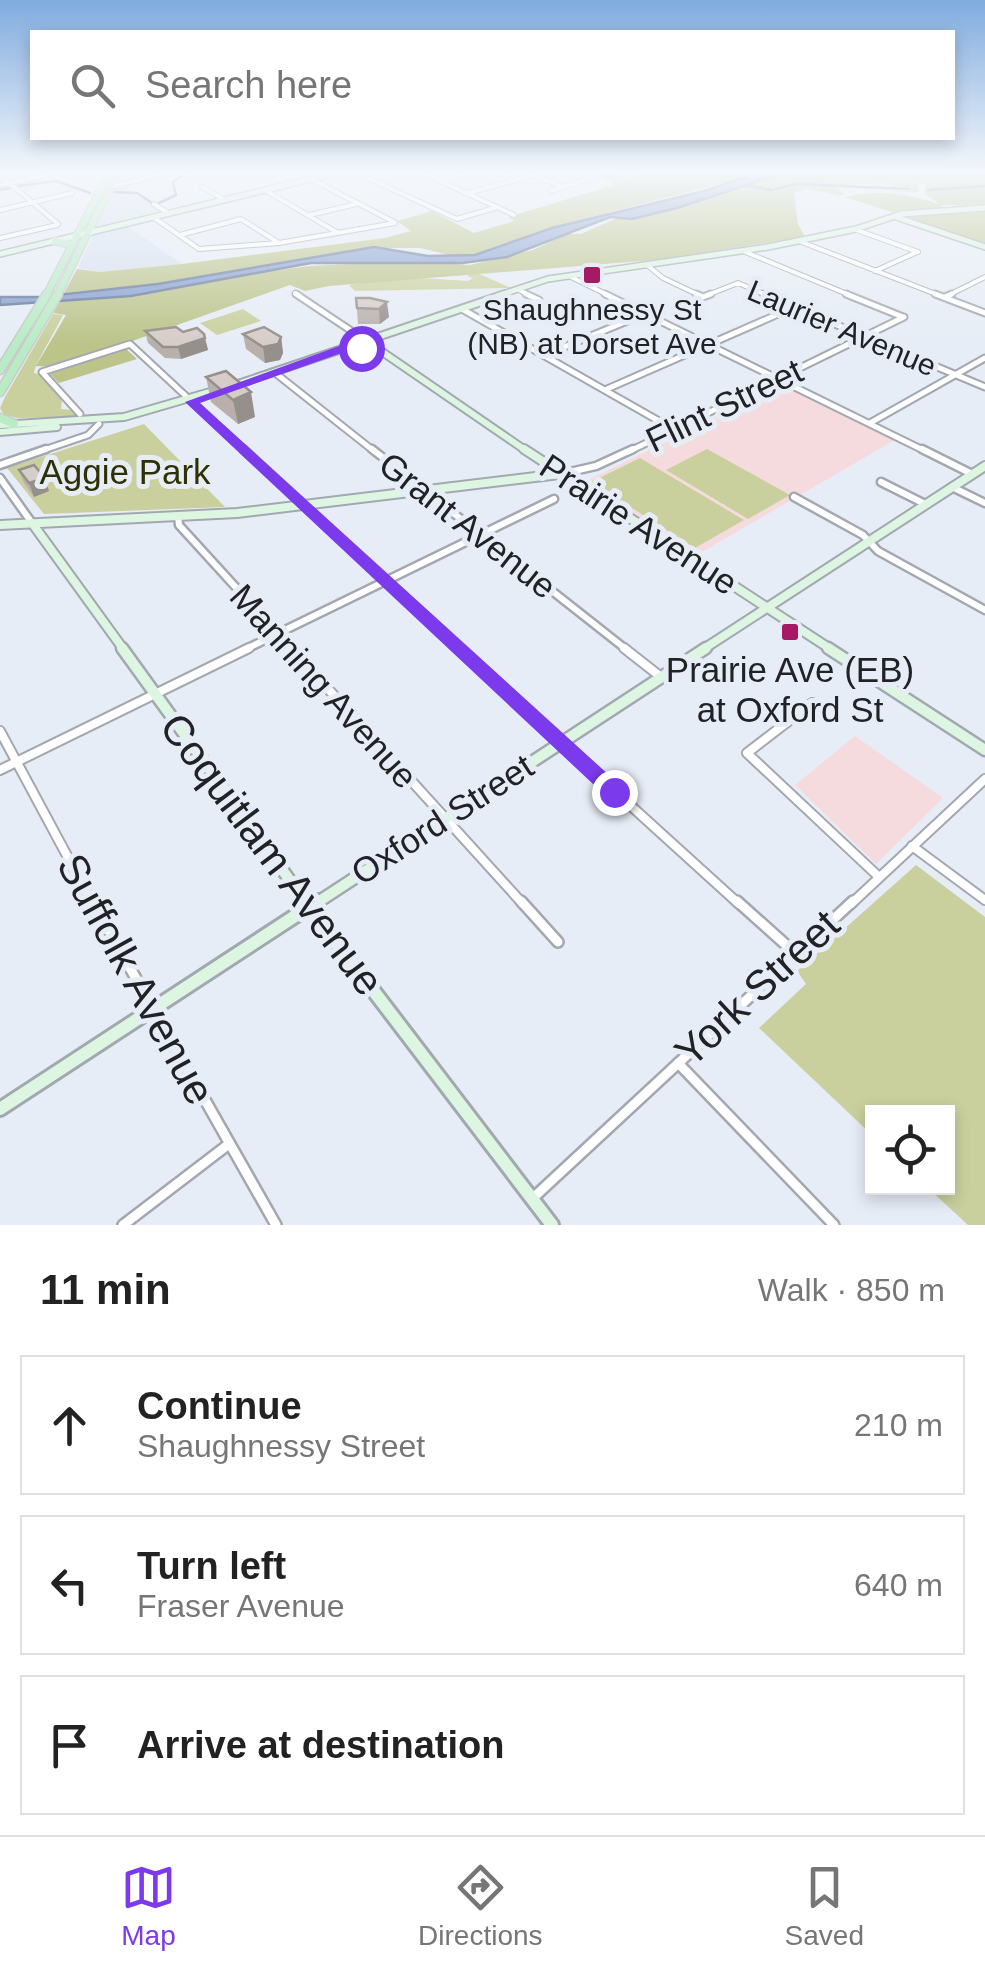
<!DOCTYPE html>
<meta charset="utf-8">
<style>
body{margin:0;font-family:Helvetica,sans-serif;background:#f6f6f6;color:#222}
.controls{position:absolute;right:30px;bottom:30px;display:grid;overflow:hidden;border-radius:0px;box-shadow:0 5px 15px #0003}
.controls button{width:90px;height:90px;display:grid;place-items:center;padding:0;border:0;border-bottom:2px solid #e0e0e0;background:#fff;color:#222;font:50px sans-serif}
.stop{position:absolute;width:30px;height:30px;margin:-22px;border:8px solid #7c3aed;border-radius:50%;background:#fff}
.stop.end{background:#7c3aed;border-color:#fff;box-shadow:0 2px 10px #0008}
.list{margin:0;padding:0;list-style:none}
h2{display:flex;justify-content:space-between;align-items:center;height:130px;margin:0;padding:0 40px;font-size:42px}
h2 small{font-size:32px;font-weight:400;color:#767676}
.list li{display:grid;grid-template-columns:65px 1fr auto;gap:30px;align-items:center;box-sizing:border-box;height:140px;margin:0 20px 20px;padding:0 20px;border:2px solid #e0e0e0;border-radius:0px}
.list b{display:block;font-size:38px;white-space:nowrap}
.list p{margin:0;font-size:32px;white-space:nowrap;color:#767676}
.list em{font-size:32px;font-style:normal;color:#767676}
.icon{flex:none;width:55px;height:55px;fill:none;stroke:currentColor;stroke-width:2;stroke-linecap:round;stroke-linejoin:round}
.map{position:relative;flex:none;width:985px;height:1225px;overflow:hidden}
.search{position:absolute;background:#fff;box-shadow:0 5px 15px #0003;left:30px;right:30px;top:30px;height:110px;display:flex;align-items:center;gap:25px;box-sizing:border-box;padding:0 35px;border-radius:0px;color:#767676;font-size:38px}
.sheet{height:610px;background:#fff}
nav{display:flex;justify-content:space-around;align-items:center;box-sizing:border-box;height:140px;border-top:2px solid #e0e0e0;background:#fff;font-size:28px;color:#767676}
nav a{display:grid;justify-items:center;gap:5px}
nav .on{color:#7c3aed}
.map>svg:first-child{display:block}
.built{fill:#d7e0ef}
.education{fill:#f6dbde}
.green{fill:#c9d09e}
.forest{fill:#bcc48a}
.water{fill:#859ecf;stroke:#67799c;stroke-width:2.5}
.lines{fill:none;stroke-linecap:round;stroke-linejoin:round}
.stream{stroke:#67799c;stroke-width:2.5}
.street-far4-casing{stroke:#a3a8b0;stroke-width:6}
.street-far3-casing{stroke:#a3a8b0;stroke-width:9}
.street-far2-casing{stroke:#a3a8b0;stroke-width:11}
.street-far1-casing{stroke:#a3a8b0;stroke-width:12}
.street-casing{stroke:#a3a8b0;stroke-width:14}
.secondary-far4-casing{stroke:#a3a8b0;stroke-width:8}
.secondary-far3-casing{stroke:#a3a8b0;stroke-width:10}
.secondary-far2-casing{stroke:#a3a8b0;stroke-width:12}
.secondary-far1-casing{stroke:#a3a8b0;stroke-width:15}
.secondary-casing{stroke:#a3a8b0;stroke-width:18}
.primary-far1-casing{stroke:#c9cacb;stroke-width:9}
.primary-casing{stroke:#c9cacb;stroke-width:11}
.street-far4{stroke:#fff;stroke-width:4}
.street-far3{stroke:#fff;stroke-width:5}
.street-far2{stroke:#fff;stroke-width:6}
.street-far1{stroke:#fff;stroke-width:8}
.street{stroke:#fff;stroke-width:9}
.secondary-far4{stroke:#dcf6e1;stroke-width:5}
.secondary-far3{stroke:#dcf6e1;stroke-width:6}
.secondary-far2{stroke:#dcf6e1;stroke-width:8}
.secondary-far1{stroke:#dcf6e1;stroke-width:10}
.secondary{stroke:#dcf6e1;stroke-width:12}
.primary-far1{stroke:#b9ecc4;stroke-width:6}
.primary{stroke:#b9ecc4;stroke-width:8}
.wall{fill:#b9b0ac}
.shaded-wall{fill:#96908c}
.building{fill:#d7cdc8;stroke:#96908c;stroke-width:2.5}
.route{fill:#7c3aed}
.poi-dot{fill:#a51b63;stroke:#e7edf6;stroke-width:4}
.labels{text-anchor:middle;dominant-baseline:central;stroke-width:10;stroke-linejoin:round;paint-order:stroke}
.far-poi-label{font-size:30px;fill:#202225;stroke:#e7edf6}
.far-street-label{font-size:30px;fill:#202225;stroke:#e7edf6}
.street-label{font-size:35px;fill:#202225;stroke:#e7edf6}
.park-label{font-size:35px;fill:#2e3103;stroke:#e7edf6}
.poi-label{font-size:35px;fill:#202225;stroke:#e7edf6}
.near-street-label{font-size:42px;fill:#202225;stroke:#e7edf6}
</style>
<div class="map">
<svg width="985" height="1225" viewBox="0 0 985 1225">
<rect width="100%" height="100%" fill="#e7edf6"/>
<path class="built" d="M121,184L163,213L96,226L111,189Z
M127,226L182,264L100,272L78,268L94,234Z"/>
<path class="education" d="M780,385L895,440L697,555L582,483Z
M855,736L943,798L876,864L795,785Z"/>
<path class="green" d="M475,272L511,288L355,291L349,285L404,277L468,281L473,278L467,276Z
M243,309L261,321L217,335L200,323Z
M53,314L63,315C58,326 34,366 34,373L42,375L62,398L61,409L72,410L80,417L17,418L4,415L0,408L5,397Z
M144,424L225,507L44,514L7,468Z
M707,449L790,495L748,519L666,470Z
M640,458L744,520L695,548L591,482Z
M916,865L985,917V1225H968L928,1188H948V1112H872V1135L759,1028L806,984L797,971Z"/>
<path class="forest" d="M597,173H614L628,179L643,173H762L545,229L475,255H449L420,248H364L153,284L64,293L77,269L100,272L182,264L385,238L411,231L397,221L432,211L474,233L514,221L508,217L614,185Z
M778,173H985V206L942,205L943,208L892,212L845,197C877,189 912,194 941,205L925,194V184L907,179L918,185V192H883L916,191L898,190L884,183L834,185L845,195H839L806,189L794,193L798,224L805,237L654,260L329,286L305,291L290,285L121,345L52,367L36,366L66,315L53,313L60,301L309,266L414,261L470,265L533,250L567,234H581L615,219L640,217Z
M985,210V246L912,218L914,215Z
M125,348L137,359L59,383L50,374Z"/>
<path class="water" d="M757,173H783L677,208L632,219L610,217L507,257L462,263H311L131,296L0,305V297H39L158,284L374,247L428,256L475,255L552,228L704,191Z"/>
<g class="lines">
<path class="stream" d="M173,182L186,173
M18,186L56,181L90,193
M749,186L772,190
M775,189L798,184L909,189
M0,190L10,188
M928,190L985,186
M114,192L137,193L152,203
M159,203L176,195L173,184"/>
<defs>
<path id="street-far4" d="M357,173L457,219L498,207
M423,173L514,215
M0,175L58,224
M533,175L564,187
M311,179L394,222
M441,180L470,173
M0,185L57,173
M110,187L167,173
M202,187L225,200
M265,190L338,233
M551,191L598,176
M468,193L534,175
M154,204L168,213
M0,210L72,193
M310,215L356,204
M153,217L199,249L279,243L395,223
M854,229L918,252
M180,235L241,219L279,243
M0,238L57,225
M799,241L941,296
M743,251L852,296
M647,265L663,278L701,296
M875,271L917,252
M569,276L610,296
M517,289L531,296
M295,293L300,296
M705,296L738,283L769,296
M947,296L985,277"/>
<path id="street-far3" d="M296,294L365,340
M526,294L539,300
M605,294L927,452
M696,294L703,297L711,294
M763,294L985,387
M846,294L903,317
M935,294L985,313
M945,297L952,294
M462,309L673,429
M545,355L644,314
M274,372L375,452
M607,389L792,308
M80,414L42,372L130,344L246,452
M870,423L985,358
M38,452L88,435L99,424
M628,452L904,317"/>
<path id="street-far2" d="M243,449L460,650
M372,449L627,650
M922,449L972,474
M0,465L46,449
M561,474L596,466L633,449
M0,478L32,523
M881,482L925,504
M952,487L985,503
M794,497L863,535L878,551L985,610
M178,516L179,525L293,650
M244,650L554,499"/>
<path id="street-far1" d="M291,648L523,904
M457,648L739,904
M624,648L661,677
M812,703L747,753L878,876
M0,731L93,904
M0,770L249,648
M912,846L985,900
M851,904L985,779"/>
<path id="street" d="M92,901L276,1225
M521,901L558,942
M737,901L795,953
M678,1063L834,1225
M533,1198L853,901
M123,1225L229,1144"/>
<path id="secondary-far4" d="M896,217L985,247
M0,254L336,173
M497,296L548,279L768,247L856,229L901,214L985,208"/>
<path id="secondary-far3" d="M365,340L528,452
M232,386L505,294
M0,425L124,417L217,390
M0,432L57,427"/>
<path id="secondary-far2" d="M524,449L832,650
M32,523L124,650
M0,525L237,513L560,474
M702,650L985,466"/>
<path id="secondary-far1" d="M122,648L307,904
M828,648L985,750
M315,904L706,648"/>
<path id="secondary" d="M305,901L552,1225
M0,1109L318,901"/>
<path id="primary-far1" d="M55,241L73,245
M46,296L109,173
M57,296L117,173"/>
<path id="primary" d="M0,370L47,294
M0,392L58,294
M0,418L14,424"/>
</defs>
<use href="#street-far4" class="street-far4-casing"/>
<use href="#street-far3" class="street-far3-casing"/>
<use href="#street-far2" class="street-far2-casing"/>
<use href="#street-far1" class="street-far1-casing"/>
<use href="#street" class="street-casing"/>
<use href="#secondary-far4" class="secondary-far4-casing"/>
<use href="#secondary-far3" class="secondary-far3-casing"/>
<use href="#secondary-far2" class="secondary-far2-casing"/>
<use href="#secondary-far1" class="secondary-far1-casing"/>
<use href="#secondary" class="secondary-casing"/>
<use href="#primary-far1" class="primary-far1-casing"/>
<use href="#primary" class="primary-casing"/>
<use href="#street-far4" class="street-far4"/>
<use href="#street-far3" class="street-far3"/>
<use href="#street-far2" class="street-far2"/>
<use href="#street-far1" class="street-far1"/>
<use href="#street" class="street"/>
<use href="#secondary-far4" class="secondary-far4"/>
<use href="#secondary-far3" class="secondary-far3"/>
<use href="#secondary-far2" class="secondary-far2"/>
<use href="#secondary-far1" class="secondary-far1"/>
<use href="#secondary" class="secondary"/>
<use href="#primary-far1" class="primary-far1"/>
<use href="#primary" class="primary"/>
</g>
<path class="wall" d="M356,298H370L389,317L380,324H358Z
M145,331L183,332L205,338L208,350L181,359L165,358L148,343Z
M243,334L281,337L283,353L280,360L265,363L246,349Z
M206,377L255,417L238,424L211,402Z
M19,470L49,491L34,497L24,483Z"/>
<path class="shaded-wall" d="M387,302L389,317L380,324L379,309Z
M281,337L283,353L280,360L265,363L263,347Z
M205,338L208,350L181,359L178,347Z
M251,392L255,417L238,424L233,400Z
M45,478L49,491L34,497L29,483Z"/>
<path class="building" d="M356,298H370L387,302L379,309L357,308Z
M176,327L183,332L197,328L204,334L205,338L178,347H163L145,331Z
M264,327L281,337L278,344L263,347L243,334Z
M226,371L251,392L233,400L206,377Z
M34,465L45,478L29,483L19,470Z"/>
<linearGradient id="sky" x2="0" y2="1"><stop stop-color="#80abde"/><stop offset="0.5" stop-color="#f4f7fb"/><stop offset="1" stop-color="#f4f7fb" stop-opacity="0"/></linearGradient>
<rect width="985" height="344" fill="url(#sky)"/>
<path class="route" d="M361,344L365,350L347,351L200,403L621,786V798H608L185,402L342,345Z"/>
<g class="poi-dot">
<rect x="582" y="265" width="20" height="20" rx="5"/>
<rect x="780" y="622" width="20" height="20" rx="5"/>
</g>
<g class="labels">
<g class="far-poi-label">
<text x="592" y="309">Shaughnessy St<tspan x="592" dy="34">(NB) at Dorset Ave</tspan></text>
</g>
<g class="far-street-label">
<text transform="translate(842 328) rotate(23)">Laurier Avenue</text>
</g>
<g class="street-label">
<text transform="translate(724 405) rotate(-26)">Flint Street</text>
<text transform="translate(639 524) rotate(33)">Prairie Avenue</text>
<text transform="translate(468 525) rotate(38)">Grant Avenue</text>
<text transform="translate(324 686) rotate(48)">Manning Avenue</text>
<text transform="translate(442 819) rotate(-33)">Oxford Street</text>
</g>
<g class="park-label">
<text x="125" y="471">Aggie Park</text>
</g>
<g class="poi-label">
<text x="790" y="669">Prairie Ave (EB)<tspan x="790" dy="40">at Oxford St</tspan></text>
</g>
<g class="near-street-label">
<text transform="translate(272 854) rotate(53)">Coquitlam Avenue</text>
<text transform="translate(136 979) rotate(61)">Suffolk Avenue</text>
<text transform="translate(757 988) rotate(-43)">York Street</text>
</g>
</g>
</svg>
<div class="controls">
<button><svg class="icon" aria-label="locate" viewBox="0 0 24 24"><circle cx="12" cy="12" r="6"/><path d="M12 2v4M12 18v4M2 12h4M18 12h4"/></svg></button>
</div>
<div class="stop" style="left:361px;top:348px"></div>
<div class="stop end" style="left:614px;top:792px"></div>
<div class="search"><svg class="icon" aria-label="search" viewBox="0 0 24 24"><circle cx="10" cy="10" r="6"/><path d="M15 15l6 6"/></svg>Search here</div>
</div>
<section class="sheet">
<h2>11 min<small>Walk · 850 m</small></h2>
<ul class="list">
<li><svg class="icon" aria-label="ahead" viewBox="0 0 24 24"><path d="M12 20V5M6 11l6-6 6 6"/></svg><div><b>Continue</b><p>Shaughnessy Street</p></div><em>210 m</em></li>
<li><svg class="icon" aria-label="left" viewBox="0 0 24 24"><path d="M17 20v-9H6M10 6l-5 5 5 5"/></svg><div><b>Turn left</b><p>Fraser Avenue</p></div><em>640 m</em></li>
<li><svg class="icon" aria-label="arrive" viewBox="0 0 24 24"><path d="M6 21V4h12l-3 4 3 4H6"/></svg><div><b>Arrive at destination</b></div></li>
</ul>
</section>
<nav>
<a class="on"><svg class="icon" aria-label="map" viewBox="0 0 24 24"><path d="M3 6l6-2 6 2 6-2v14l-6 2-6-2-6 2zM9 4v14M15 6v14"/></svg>Map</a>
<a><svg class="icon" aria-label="directions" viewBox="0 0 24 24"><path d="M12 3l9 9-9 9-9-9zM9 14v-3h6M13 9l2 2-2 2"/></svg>Directions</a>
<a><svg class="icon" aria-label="saved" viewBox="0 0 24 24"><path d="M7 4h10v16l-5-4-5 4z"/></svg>Saved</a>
</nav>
